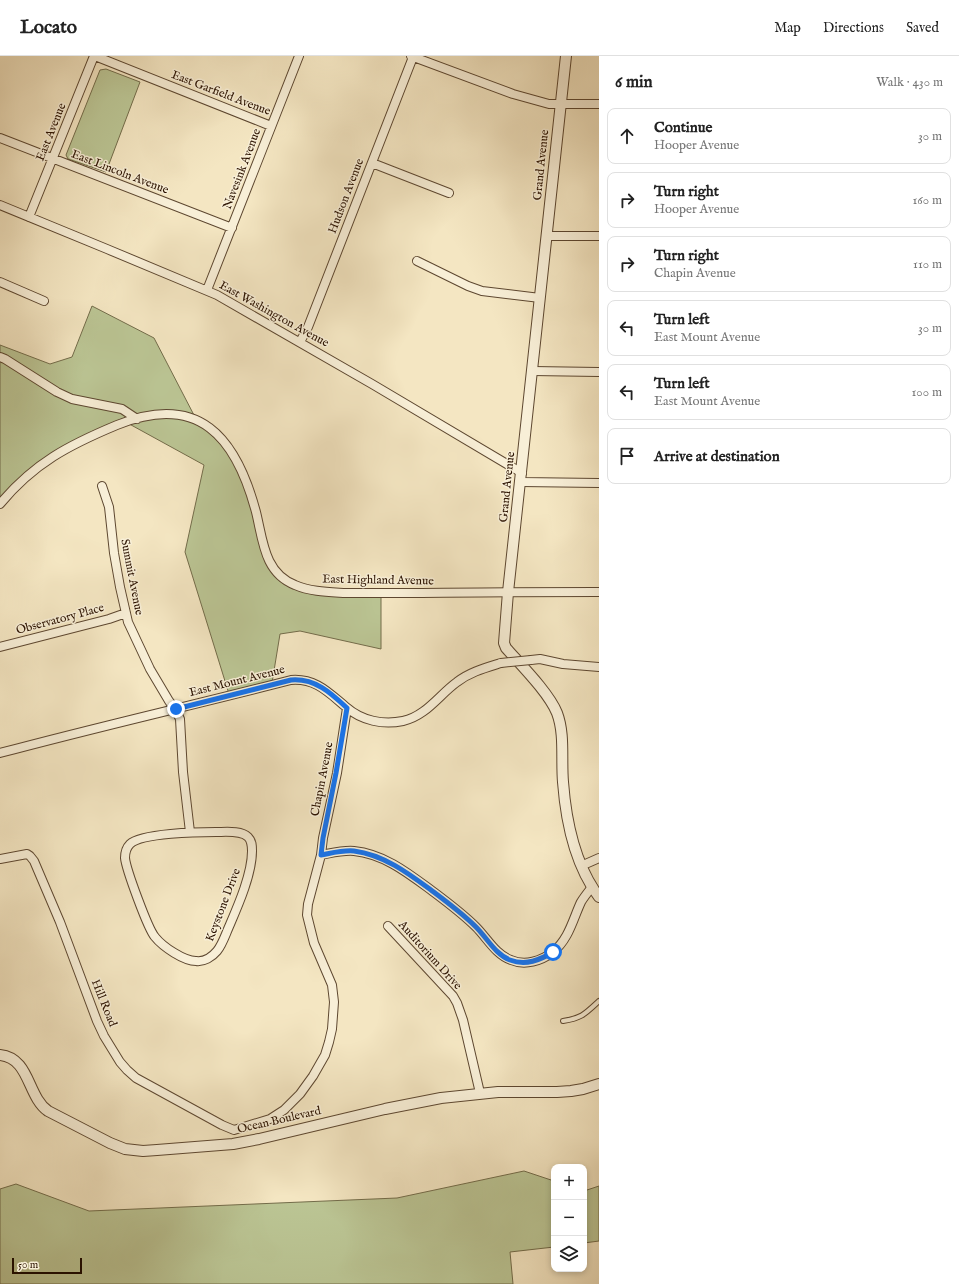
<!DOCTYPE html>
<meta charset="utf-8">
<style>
body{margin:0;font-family:"IM FELL English",serif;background:#f2f2f2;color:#222}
.controls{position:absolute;right:12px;bottom:12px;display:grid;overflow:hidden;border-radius:8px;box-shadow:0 2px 6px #0003}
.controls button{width:36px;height:36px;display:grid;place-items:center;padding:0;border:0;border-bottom:1px solid #e0e0e0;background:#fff;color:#222;font:20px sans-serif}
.scale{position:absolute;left:12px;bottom:10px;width:70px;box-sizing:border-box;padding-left:4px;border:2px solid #2b1200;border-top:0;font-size:11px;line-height:14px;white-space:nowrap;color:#2b1200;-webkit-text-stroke:3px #f8efd7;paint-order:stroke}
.stop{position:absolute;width:12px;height:12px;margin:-9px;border:3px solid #1a73e8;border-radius:50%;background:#fff}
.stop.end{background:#1a73e8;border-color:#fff;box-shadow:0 1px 4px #0008}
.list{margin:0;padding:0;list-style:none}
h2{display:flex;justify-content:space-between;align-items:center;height:52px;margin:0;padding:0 16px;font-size:17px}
h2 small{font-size:13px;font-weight:400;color:#767676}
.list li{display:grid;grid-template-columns:26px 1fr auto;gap:12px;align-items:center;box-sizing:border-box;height:56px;margin:0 8px 8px;padding:0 8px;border:1px solid #e0e0e0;border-radius:8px}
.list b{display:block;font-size:15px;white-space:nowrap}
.list p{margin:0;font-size:13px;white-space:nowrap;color:#767676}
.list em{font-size:13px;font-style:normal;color:#767676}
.icon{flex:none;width:22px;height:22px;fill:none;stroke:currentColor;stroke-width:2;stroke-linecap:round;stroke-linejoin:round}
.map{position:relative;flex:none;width:599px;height:1228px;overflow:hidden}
header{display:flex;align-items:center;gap:24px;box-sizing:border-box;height:56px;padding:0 20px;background:#fff;border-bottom:1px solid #e0e0e0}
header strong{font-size:19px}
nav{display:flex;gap:22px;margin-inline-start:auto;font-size:14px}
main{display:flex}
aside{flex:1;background:#fff}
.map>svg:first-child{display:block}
.green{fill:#bbc594;stroke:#736c4a}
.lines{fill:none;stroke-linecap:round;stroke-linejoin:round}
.service-casing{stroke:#5d4730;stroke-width:6}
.minor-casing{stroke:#5d4730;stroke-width:10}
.tertiary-casing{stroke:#5d4730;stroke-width:12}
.service{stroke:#f8efd7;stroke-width:4}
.minor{stroke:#f8efd7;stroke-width:8}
.tertiary{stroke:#f8efd7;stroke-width:10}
.minor-bridge-casing{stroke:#5d4730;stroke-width:10;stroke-linecap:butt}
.minor-bridge{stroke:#f8efd7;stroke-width:8}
.route{stroke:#1a73e8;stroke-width:5}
.labels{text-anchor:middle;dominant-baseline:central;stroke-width:3;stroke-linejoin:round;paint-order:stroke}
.street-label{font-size:12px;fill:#2b1200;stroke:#f8efd7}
</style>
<header>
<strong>Locato</strong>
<nav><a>Map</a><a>Directions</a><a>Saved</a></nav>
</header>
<main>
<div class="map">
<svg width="599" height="1228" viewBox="0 0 599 1228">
<rect width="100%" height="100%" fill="#f4e6c2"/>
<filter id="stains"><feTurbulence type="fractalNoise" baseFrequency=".005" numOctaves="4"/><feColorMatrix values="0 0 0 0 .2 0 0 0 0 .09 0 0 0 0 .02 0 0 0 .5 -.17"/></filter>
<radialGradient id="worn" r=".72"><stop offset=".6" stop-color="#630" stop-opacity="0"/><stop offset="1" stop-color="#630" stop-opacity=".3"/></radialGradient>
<path class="green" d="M106,13L140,26L106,116L68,103L66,99L100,14Z
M92,250L154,282L196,363L236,404L277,516L313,537L381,539V593L300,575L280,578L272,627L229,638L185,496L204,409L122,364L27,420L0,453V289L50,308L72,301Z
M524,1115L554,1125V1191L510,1196L513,1228H0V1133L16,1128L89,1155L397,1142Z
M599,1130V1185L584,1187V1135Z"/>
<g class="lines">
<defs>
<path id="service" d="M563,965C582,962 585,958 599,945"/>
<path id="minor" d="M95,0L271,70
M411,0L513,38L549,48H599
M0,82L232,172
M372,107L449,137
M0,149L107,193L217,239L372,328L522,417
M29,161L94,0
M547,180H599
M417,205L468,230L482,235L540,242
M0,226L44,245
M207,234L299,0
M300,286L308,271L413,1
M0,301L5,303L57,336L72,343L122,353L137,363
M532,315L599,316
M521,426L599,427
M102,430L109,451L114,497L120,531L128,566L150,613L169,645L175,653L180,663L183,716L190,776
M0,448C34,407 69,389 117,369C199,336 236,381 256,456C263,484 264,517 295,529C311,536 329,536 346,537C368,537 390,537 412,537C474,536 537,536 599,536
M0,591L109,563L126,557
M531,604L540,603L563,608L599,611
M0,697C97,671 194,649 291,624C316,622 329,637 346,651C362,665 383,669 403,665C426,660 439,639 457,626C470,616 485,612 501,607
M216,776C225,776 241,774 248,781C252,785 252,790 252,795C252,819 237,852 228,873C225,880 222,889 217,895C212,901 204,906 196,905C184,905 163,891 155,881C148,873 126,813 125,802C125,797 126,792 130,788C141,777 199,776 216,776Z
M321,799L323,782L337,717L347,652
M0,803L27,798L30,800L34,805L60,866L97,965L104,980L120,1006L127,1014L136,1022L222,1069L234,1074L270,1063L284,1054L300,1038L313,1020L325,999L329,986L332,973L334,946L332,929L314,887L307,859L308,848L321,799C332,797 343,794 354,795C384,798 408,817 431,834C447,846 462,857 476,871C487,882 496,899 511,904C525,910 541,905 553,896C569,883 573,863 581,846C584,841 588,836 592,831
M581,810L599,802
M388,870L453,940L457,947L463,964L480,1037"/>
<path id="tertiary" d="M566,0L508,536L504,587L506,592C521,609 549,637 557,657C565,678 561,703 563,726C566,766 575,809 599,841
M0,999C30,1002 27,1040 48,1055L110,1087L125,1093L143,1095L157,1094L233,1088L259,1083L385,1053L441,1042L498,1036H557L571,1035L583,1033L599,1028"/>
</defs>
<use href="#service" class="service-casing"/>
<use href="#minor" class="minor-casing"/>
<use href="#tertiary" class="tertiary-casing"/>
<use href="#service" class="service"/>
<use href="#minor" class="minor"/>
<use href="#tertiary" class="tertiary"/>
<defs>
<path id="minor-bridge" d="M501,607L531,604"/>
</defs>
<use href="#minor-bridge" class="minor-bridge-casing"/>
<use href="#minor-bridge" class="minor-bridge"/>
</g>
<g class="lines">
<path class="route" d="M176,653L291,624C315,622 331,637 347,652L336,717L323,782L321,799C332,797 343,794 354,795C384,799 408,817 431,834C447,846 462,857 476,871C487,882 496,899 510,904C526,910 540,904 553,896"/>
</g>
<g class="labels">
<g class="street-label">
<text transform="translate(221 37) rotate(21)">East Garfield Avenue</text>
<text transform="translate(51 76) rotate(-68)">East Avenue</text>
<text transform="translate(541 109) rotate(-84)">Grand Avenue</text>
<text transform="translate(242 113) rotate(-69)">Navesink Avenue</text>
<text transform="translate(120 116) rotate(21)">East Lincoln Avenue</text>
<text transform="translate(346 140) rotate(-69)">Hudson Avenue</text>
<text transform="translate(274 258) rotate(29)">East Washington Avenue</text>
<text transform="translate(507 431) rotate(-84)">Grand Avenue</text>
<text transform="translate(132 521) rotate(79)">Summit Avenue</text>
<text transform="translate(378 524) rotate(1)">East Highland Avenue</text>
<text transform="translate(60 563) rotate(-15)">Observatory Place</text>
<text transform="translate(237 625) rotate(-14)">East Mount Avenue</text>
<text transform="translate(322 723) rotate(-79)">Chapin Avenue</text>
<text transform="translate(223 849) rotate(-69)">Keystone Drive</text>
<text transform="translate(430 899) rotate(48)">Auditorium Drive</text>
<text transform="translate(104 947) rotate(68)">Hill Road</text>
<text transform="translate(279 1064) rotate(-13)">Ocean Boulevard</text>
</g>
</g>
<rect width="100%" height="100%" filter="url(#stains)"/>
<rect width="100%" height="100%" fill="url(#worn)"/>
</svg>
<div class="controls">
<button>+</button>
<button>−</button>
<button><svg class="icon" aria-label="layers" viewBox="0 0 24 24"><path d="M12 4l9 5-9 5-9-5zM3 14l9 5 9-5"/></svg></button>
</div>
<div class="scale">50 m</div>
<div class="stop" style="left:553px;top:896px"></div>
<div class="stop end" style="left:176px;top:653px"></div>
</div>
<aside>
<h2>6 min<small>Walk · 430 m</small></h2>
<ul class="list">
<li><svg class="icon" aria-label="ahead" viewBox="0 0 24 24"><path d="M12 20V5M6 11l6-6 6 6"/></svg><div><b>Continue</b><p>Hooper Avenue</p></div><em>30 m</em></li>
<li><svg class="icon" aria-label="right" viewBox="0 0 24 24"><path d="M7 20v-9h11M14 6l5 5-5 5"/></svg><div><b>Turn right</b><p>Hooper Avenue</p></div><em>160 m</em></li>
<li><svg class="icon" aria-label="right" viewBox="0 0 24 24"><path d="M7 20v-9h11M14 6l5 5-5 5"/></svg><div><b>Turn right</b><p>Chapin Avenue</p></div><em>110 m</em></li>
<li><svg class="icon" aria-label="left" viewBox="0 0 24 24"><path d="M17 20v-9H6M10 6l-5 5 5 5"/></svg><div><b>Turn left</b><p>East Mount Avenue</p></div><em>30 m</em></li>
<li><svg class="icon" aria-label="left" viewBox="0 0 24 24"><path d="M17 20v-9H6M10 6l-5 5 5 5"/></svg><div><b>Turn left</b><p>East Mount Avenue</p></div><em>100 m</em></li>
<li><svg class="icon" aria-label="arrive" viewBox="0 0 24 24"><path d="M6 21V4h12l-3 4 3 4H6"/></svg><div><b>Arrive at destination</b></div></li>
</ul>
</aside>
</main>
